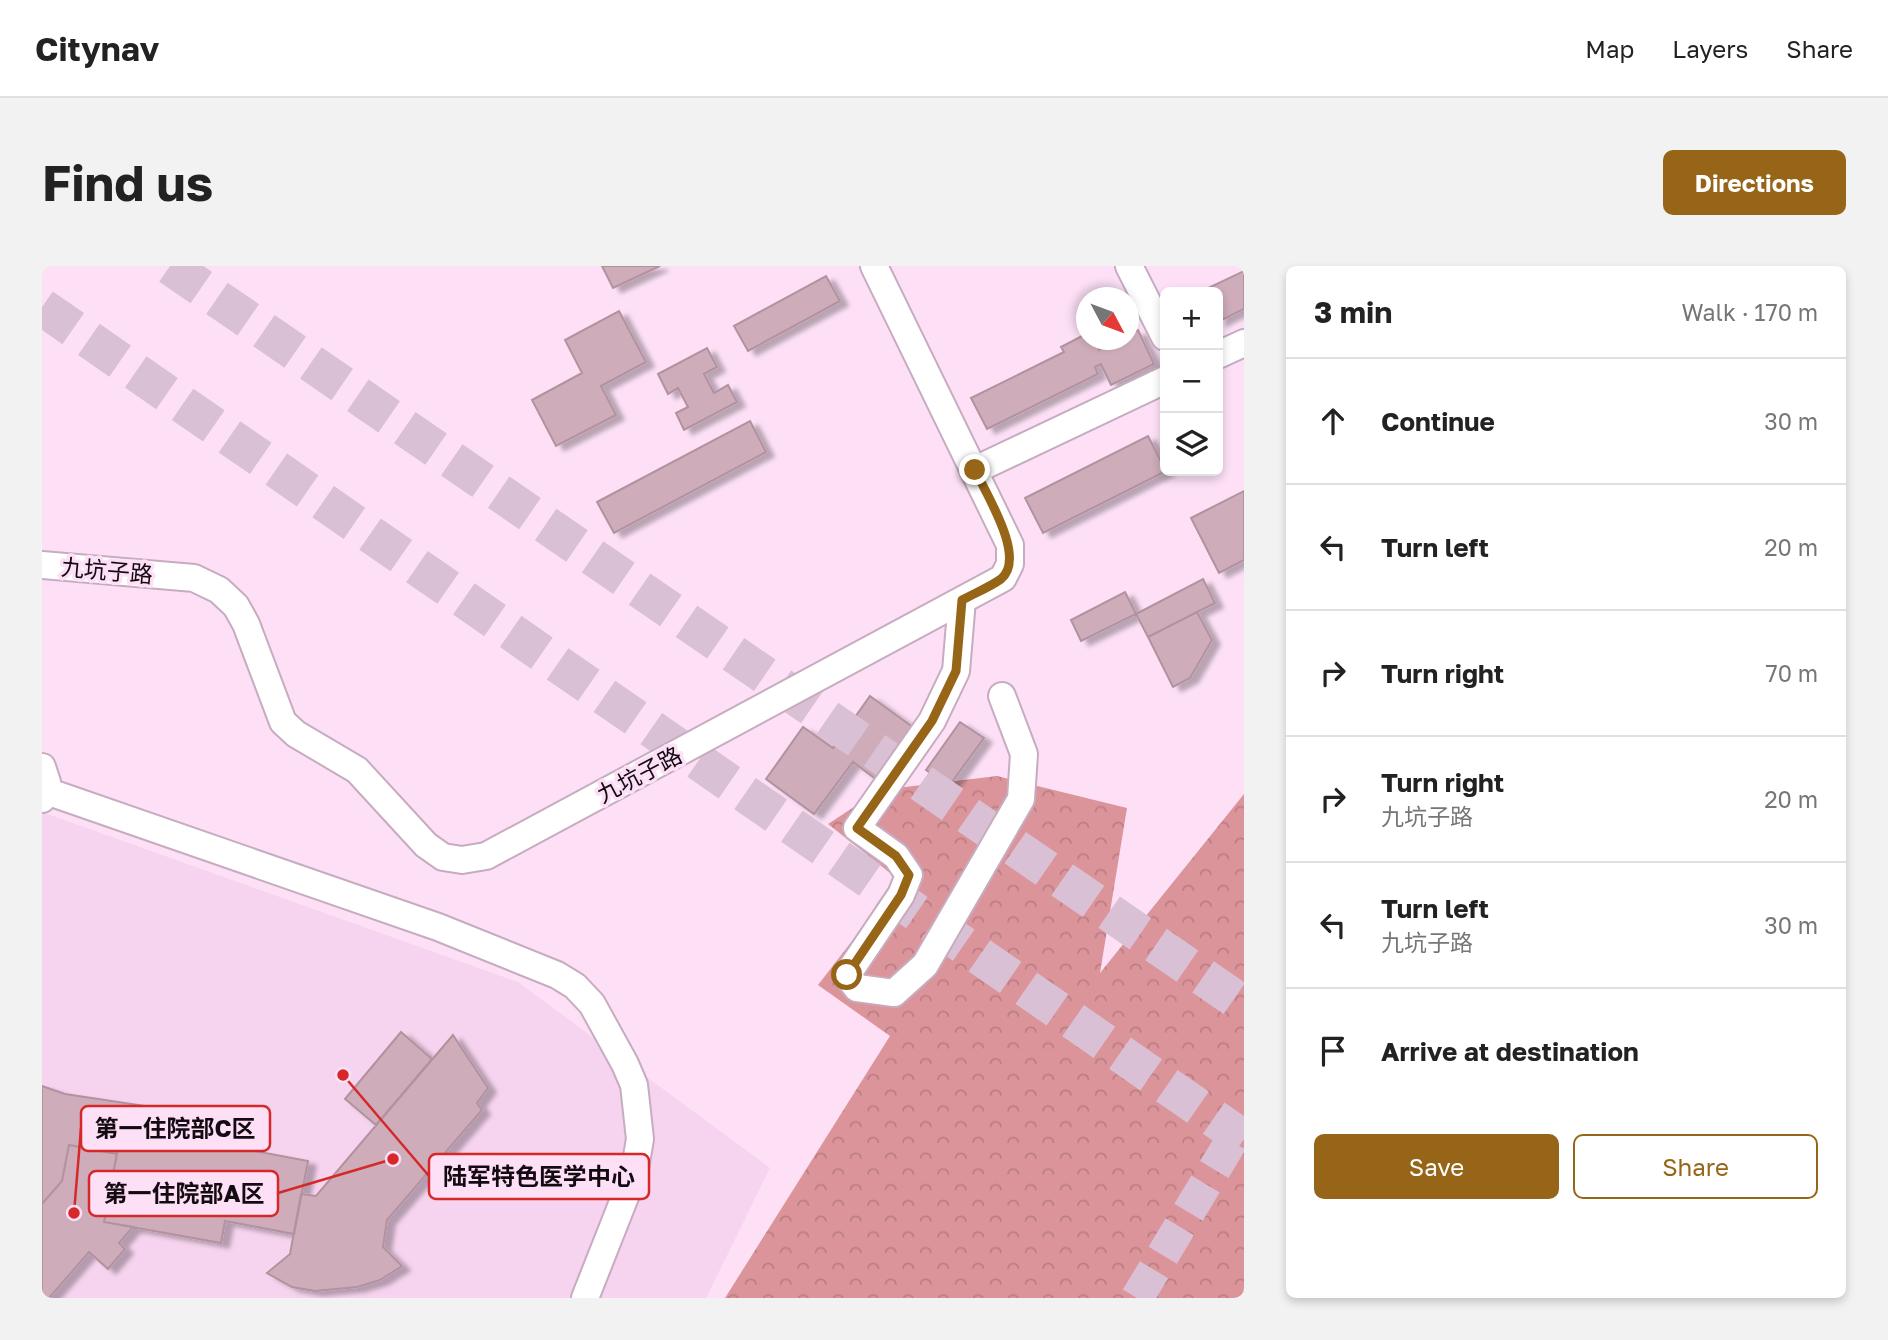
<!DOCTYPE html>
<meta charset="utf-8">
<style>
body{margin:0;font-family:"Golos Text","Noto Sans SC",sans-serif;background:#f2f2f2;color:#222}
.controls{position:absolute;right:21px;top:21px;display:grid;overflow:hidden;border-radius:10px;box-shadow:0 4px 10px #0003}
.controls button{width:63px;height:63px;display:grid;place-items:center;padding:0;border:0;border-bottom:2px solid #e0e0e0;background:#fff;color:#222;font:35px sans-serif}
.compass{position:absolute;left:1034px;top:21px;width:63px;height:63px;border-radius:50%;background:#fff;box-shadow:0 4px 10px #0003;rotate:131deg}
.stop{position:absolute;width:21px;height:21px;margin:-16px;border:5px solid #966517;border-radius:50%;background:#fff}
.stop.end{background:#966517;border-color:#fff;box-shadow:0 2px 7px #0008}
.list{margin:0;padding:0;list-style:none}
h2{display:flex;justify-content:space-between;align-items:center;height:91px;margin:0;padding:0 28px;font-size:30px}
h2 small{font-size:23px;font-weight:400;color:#767676}
.list li{display:grid;grid-template-columns:46px 1fr auto;gap:21px;align-items:center;box-sizing:border-box;height:126px;padding:0 28px;border-top:2px solid #e0e0e0}
.list b{display:block;font-size:26px;white-space:nowrap}
.list p{margin:0;font-size:23px;white-space:nowrap;color:#767676}
.list em{font-size:23px;font-style:normal;color:#767676}
.actions{display:flex;gap:14px;padding:21px 28px}
.actions a{flex:1;padding:16px 0;border:2px solid #966517;border-radius:10px;text-align:center;font-size:24px;color:#966517}
.actions .main{background:#966517;color:#fff}
.icon{flex:none;width:38px;height:38px;fill:none;stroke:currentColor;stroke-width:2;stroke-linecap:round;stroke-linejoin:round}
.map{position:relative;flex:none;width:1202px;height:1032px;overflow:hidden;border-radius:10px}
header{display:flex;align-items:center;gap:42px;box-sizing:border-box;height:98px;padding:0 35px;background:#fff;border-bottom:2px solid #e0e0e0}
header strong{font-size:33px}
nav{display:flex;gap:38px;margin-inline-start:auto;font-size:24px}
.intro{display:flex;align-items:center;justify-content:space-between;box-sizing:border-box;height:168px;padding:0 42px}
h1{margin:0;font-size:49px}
.button{padding:18px 32px;border-radius:10px;background:#966517;color:#fff;font-size:24px;font-weight:700}
main{display:flex;gap:42px;padding:0 42px}
aside{flex:1;background:#fff;border-radius:10px;box-shadow:0 4px 10px #0003}
.map>svg:first-child{display:block}
.built{fill:#f6d3ee}
.forest{fill:url(#forest-crowns)}
.building{fill:#ceacb9;stroke:#b2929e;stroke-width:2;filter:url(#shadow)}
.lines{fill:none;stroke-linecap:round;stroke-linejoin:round}
.major-tunnel{stroke:#dac0d4;stroke-width:33;stroke-dasharray:33 17;stroke-linecap:butt}
.highway-tunnel{stroke:#dac0d4;stroke-width:38;stroke-dasharray:38 19;stroke-linecap:butt}
.minor-casing{stroke:#c7acc0;stroke-width:30}
.minor{stroke:#fff;stroke-width:26}
.route{stroke:#966517;stroke-width:9}
.labels{text-anchor:middle;dominant-baseline:central;stroke-width:7;stroke-linejoin:round;paint-order:stroke}
.street-label{font-size:23px;fill:#140b12;stroke:#fde0f6}
.leader{fill:none;stroke:#d62828;stroke-width:2.5}
.callout-dot{fill:#d62828;stroke:#fde0f6;stroke-width:2.5}
.callout{fill:#fde0f6;stroke:#d62828;stroke-width:2.5}
.callout-label{font-size:24px;text-anchor:middle;font-weight:bold;fill:#140b12}
</style>
<header>
<strong>Citynav</strong>
<nav><a>Map</a><a>Layers</a><a>Share</a></nav>
</header>
<div class="intro"><h1>Find us</h1><a class="button">Directions</a></div>
<main>
<div class="map">
<svg width="1202" height="1032" viewBox="0 0 1202 1032">
<defs>
<pattern id="forest-crowns" width="20" height="18" patternUnits="userSpaceOnUse" patternTransform="scale(1.75)"><rect width="20" height="18" fill="#db9499"/><path d="M2 6a3 3 0 1 1 6 0M12 15a3 3 0 1 1 6 0" fill="none" stroke="#bb7e83"/></pattern>
<filter id="shadow"><feDropShadow dx="8" dy="4.5" stdDeviation="2" flood-color="#0004"/></filter>
</defs>
<rect width="100%" height="100%" fill="#fde0f6"/>
<path class="built" d="M0,546L476,716L728,902L664,1032H0Z"/>
<path class="forest" d="M955,510L1085,542L1058,707L1202,528V1032H683L848,770L776,719L857,614L786,558L838,524Z"/>
<path class="building" d="M560,0H618L571,22Z
M1202,5V43L1176,56V26H1158Z
M784,10L798,35L706,85L692,60Z
M577,45L604,96L559,120L574,149L514,180L490,134L540,107L523,74Z
M1096,64L1112,98L1069,119L1059,98L1053,101L1056,108L945,163L929,132L1022,86L1019,81L1044,68V74H1052L1057,84L1077,74H1086V69Z
M665,82L675,101L662,108L672,127L686,119L695,136L642,164L634,147L646,141L636,122L626,128L616,108Z
M708,155L724,186L572,267L555,236Z
M1106,170L1124,205L1001,267L983,232Z
M1202,225V294L1177,307L1149,252Z
M1161,313L1173,337L1106,371L1094,348Z
M1083,326L1094,348L1039,375L1029,354Z
M1155,346L1170,374L1148,412L1131,421L1106,371Z
M828,430L872,462L835,514L811,496L772,548L724,513L761,461L791,482Z
M918,456L942,472L907,520L884,504Z
M359,766L390,793L334,859L303,833Z
M411,769L446,822L435,837L440,844L345,954L341,981L360,1000L338,1014L315,1021L273,1025L250,1021L225,1007L248,988L259,928L274,930Z
M0,820L23,828L150,847L145,872L80,860L75,888L27,879L20,915L0,938Z
M80,860L266,895L252,968L183,955L179,977L62,956Z
M27,879L75,888L62,956L91,961L77,977L83,983L66,1003L47,986L7,1032H0V938L20,915Z"/>
<g class="lines">
<path class="major-tunnel" d="M1095,1032L1202,854"/>
<path class="highway-tunnel" d="M128,0L1202,739
M0,41L1202,873"/>
<defs>
<path id="minor" d="M1087,0L1123,71
M1176,89L1202,77
M933,204L1123,114
M0,299L152,312L177,324L194,340L204,358L241,456L254,468L315,504L384,579L401,591L420,594L444,590L961,312L968,298V279L832,0
M920,334L914,405L890,455L815,562L854,590L867,609L859,629L805,709L815,722L852,727L883,699L979,533L982,488L960,430
M0,501L5,516L0,533
M4,525L396,661L515,709L533,720L550,738L583,798L592,819L598,873L592,908L543,1032"/>
</defs>
<use href="#minor" class="minor-casing"/>
<use href="#minor" class="minor"/>
</g>
<g class="lines">
<path class="route" d="M805,709L859,629L867,609L854,590L815,562L890,455L914,405L920,334C933,327 948,321 959,313C985,292 944,228 933,204"/>
</g>
<g class="labels">
<g class="street-label">
<text transform="translate(65 304) rotate(5)">九坑子路</text>
<text transform="translate(597 508) rotate(-28)">九坑子路</text>
</g>
</g>
<path class="leader" d="M32 947L39 862M301 809L387 910M351 893L236 927"/>
<g class="callout-dot">
<circle cx="32" cy="947" r="7"/>
<circle cx="301" cy="809" r="7"/>
<circle cx="351" cy="893" r="7"/>
</g>
<g class="callout">
<rect x="39" y="840" width="189" height="45" rx="7"/>
<rect x="387" y="888" width="220" height="45" rx="7"/>
<rect x="47" y="905" width="189" height="45" rx="7"/>
</g>
<g class="callout-label">
<text x="133" y="871">第一住院部C区</text>
<text x="497" y="919">陆军特色医学中心</text>
<text x="142" y="936">第一住院部A区</text>
</g>
</svg>
<div class="controls">
<button>+</button>
<button>−</button>
<button><svg class="icon" aria-label="layers" viewBox="0 0 24 24"><path d="M12 4l9 5-9 5-9-5zM3 14l9 5 9-5"/></svg></button>
</div>
<svg class="compass" viewBox="-18 -18 36 36"><path d="M0-13l5 13h-10z" fill="#e53935"/><path d="M0 13l5-13h-10z" fill="#767676"/></svg>
<div class="stop" style="left:805px;top:709px"></div>
<div class="stop end" style="left:933px;top:204px"></div>
</div>
<aside>
<h2>3 min<small>Walk · 170 m</small></h2>
<ul class="list">
<li><svg class="icon" aria-label="ahead" viewBox="0 0 24 24"><path d="M12 20V5M6 11l6-6 6 6"/></svg><div><b>Continue</b></div><em>30 m</em></li>
<li><svg class="icon" aria-label="left" viewBox="0 0 24 24"><path d="M17 20v-9H6M10 6l-5 5 5 5"/></svg><div><b>Turn left</b></div><em>20 m</em></li>
<li><svg class="icon" aria-label="right" viewBox="0 0 24 24"><path d="M7 20v-9h11M14 6l5 5-5 5"/></svg><div><b>Turn right</b></div><em>70 m</em></li>
<li><svg class="icon" aria-label="right" viewBox="0 0 24 24"><path d="M7 20v-9h11M14 6l5 5-5 5"/></svg><div><b>Turn right</b><p>九坑子路</p></div><em>20 m</em></li>
<li><svg class="icon" aria-label="left" viewBox="0 0 24 24"><path d="M17 20v-9H6M10 6l-5 5 5 5"/></svg><div><b>Turn left</b><p>九坑子路</p></div><em>30 m</em></li>
<li><svg class="icon" aria-label="arrive" viewBox="0 0 24 24"><path d="M6 21V4h12l-3 4 3 4H6"/></svg><div><b>Arrive at destination</b></div></li>
</ul>
<div class="actions"><a class="main">Save</a><a>Share</a></div>
</aside>
</main>
